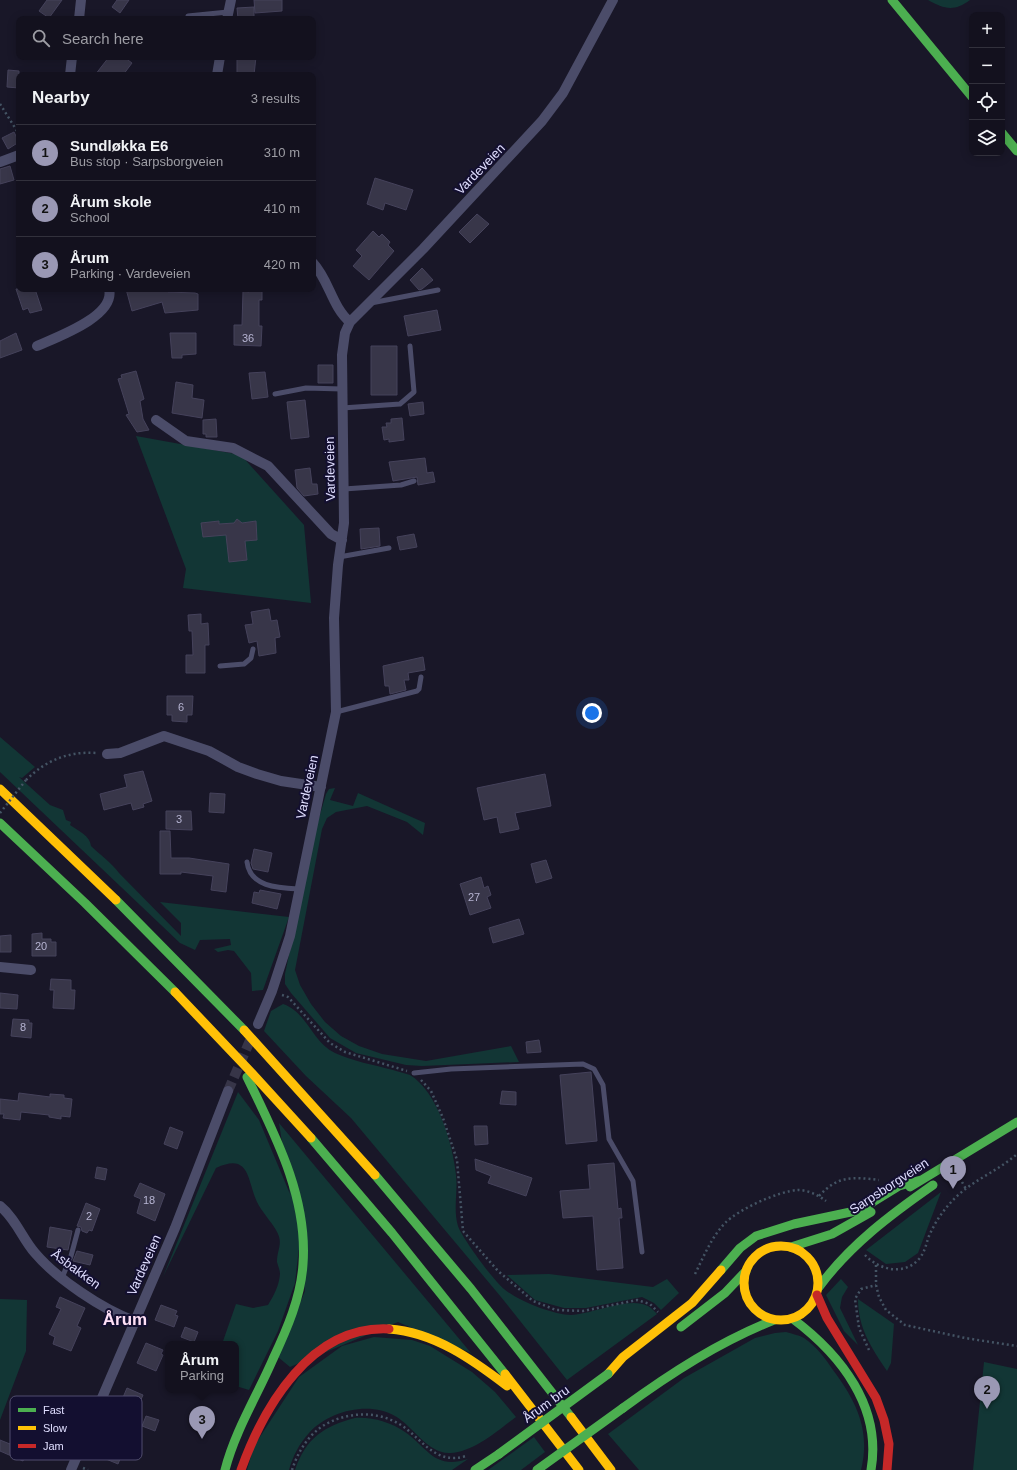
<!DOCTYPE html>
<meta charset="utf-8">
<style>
body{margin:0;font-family:Arial,sans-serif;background:#201f2b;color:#f1f3f6}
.controls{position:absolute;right:12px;top:12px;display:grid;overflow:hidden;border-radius:8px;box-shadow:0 2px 10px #0003}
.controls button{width:36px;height:36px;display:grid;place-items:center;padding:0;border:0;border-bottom:1px solid #32313c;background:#13111e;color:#f1f3f6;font:20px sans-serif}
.you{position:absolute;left:592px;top:713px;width:14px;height:14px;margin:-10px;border:3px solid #fff;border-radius:50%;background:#1a73e8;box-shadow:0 0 0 6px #1a73e833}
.badge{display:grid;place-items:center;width:26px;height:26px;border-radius:50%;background:#9a98b4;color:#111;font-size:13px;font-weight:700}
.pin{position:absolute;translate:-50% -33px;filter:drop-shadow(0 1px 2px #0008)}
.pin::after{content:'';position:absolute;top:21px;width:14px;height:12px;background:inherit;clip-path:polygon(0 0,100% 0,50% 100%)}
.popup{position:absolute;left:165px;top:1341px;width:74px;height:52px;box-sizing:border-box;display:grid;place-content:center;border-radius:8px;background:#13111e;filter:drop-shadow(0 1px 3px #0005);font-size:13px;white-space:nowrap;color:#9d9da4}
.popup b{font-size:15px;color:#f1f3f6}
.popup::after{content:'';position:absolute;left:50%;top:100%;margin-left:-8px;border:8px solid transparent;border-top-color:#13111e}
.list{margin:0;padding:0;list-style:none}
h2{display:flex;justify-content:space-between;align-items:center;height:52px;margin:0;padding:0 16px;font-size:17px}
h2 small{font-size:13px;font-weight:400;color:#9d9da4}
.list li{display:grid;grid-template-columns:26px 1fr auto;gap:12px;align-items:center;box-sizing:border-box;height:56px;padding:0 16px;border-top:1px solid #32313c}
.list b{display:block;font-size:15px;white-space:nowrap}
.list p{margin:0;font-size:13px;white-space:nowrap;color:#9d9da4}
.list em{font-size:13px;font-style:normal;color:#9d9da4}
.icon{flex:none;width:22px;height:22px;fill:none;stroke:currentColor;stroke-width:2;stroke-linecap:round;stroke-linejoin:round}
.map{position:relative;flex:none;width:1017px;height:1470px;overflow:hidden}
.search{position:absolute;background:#13111e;box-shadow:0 2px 10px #0003;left:16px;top:16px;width:300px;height:44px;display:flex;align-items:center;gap:10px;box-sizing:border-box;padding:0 14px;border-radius:8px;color:#9d9da4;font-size:15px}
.panel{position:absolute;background:#13111e;box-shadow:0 2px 10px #0003;left:16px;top:72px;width:300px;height:220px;border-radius:8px}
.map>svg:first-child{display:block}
.green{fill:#123635}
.building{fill:#383649;stroke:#45425b}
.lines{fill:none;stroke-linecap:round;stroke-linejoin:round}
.street-tunnel{stroke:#373548;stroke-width:10;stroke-dasharray:10 5;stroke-linecap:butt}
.path{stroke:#445464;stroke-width:2.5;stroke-dasharray:2 3;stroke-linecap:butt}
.lane{stroke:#4b4c69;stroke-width:5}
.street{stroke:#4b4c69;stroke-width:10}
.fast{stroke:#4caf50;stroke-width:9}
.slow{stroke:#ffc107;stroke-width:9}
.jam{stroke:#c62828;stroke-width:9}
.path-bridge{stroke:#445464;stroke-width:2.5;stroke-dasharray:2 3;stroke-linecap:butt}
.fast-bridge{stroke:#4caf50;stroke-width:9}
.labels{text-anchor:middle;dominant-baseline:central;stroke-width:4;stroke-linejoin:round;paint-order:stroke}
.number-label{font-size:11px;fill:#b6b4d2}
.street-label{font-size:13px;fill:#e0deff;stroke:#130f30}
.district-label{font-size:17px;font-weight:bold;fill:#ffe0f6;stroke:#130f30}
.key{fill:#130f30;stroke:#504d6e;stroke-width:1}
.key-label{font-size:11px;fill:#e0deff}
</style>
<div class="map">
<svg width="1017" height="1470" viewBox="0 0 1017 1470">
<rect width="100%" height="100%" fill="#191728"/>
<path class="green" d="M928,0H970C954,12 944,9 928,0Z
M136,436L241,455L304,525L311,603L183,588L186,569Z
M0,737L35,767L22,778L19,777L50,805L63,810L66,820L71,822L70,825C79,831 90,836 91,846C100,855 111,862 119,873L181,936V923L160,902L289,917L263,990L252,991L251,973L234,951L228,950L218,952L214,949L231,945L230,939L200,940L195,950L180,943L0,772Z
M335,788L330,800L353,806L358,793L425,823L423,835L407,822L367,806L336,812L327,818L322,829L295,970L300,985L311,1004L325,1022L341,1036L359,1046L382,1054L426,1061L511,1046L519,1062L422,1066L406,1065L356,1053L330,1038L291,993L285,984V974L314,835L326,794L329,789Z
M283,1004C307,1012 312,1042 335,1053C352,1061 374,1065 393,1070C398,1072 405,1073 410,1075C438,1092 453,1145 456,1175C458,1191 453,1210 458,1226C462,1238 494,1281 504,1289C518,1301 554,1315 571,1315C593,1314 629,1296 648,1306C652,1308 654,1311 657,1314L567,1380L501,1297L351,1118L306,1076L264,1031L271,1011Z
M238,1092L259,1120L290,1194L299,1247L295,1283L278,1331L249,1390L236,1386V1344H222L236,1304L253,1308L268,1305C274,1295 279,1286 280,1274C280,1270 278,1266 277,1262C277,1249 284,1243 276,1230C270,1220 262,1212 257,1202C247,1180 250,1152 216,1168L163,1277Z
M279,1123L471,1353L398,1322L290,1367L278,1357L305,1291Z
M941,1192L918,1253L905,1262L886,1264L866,1250Z
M549,1274L653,1287L667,1279L679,1293L661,1310L654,1303L642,1297L586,1308H564L535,1300L507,1275Z
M841,1279L848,1287L842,1297L840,1308L858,1345L844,1331L826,1295Z
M0,1299L27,1300L26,1351L0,1420Z
M858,1299L894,1324L891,1363L887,1371C871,1347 858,1328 858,1299Z
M786,1332C792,1334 799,1335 804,1338C816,1346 825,1358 833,1370C856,1401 871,1430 861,1470H639L608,1434L684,1378L755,1338L775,1333Z
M374,1337L412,1340L430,1346L472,1372L495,1392L516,1417C497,1431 474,1452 450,1453C428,1454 413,1426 395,1416C369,1401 329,1411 309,1433C299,1444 293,1456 289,1470H247L254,1446L299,1377L342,1346Z
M984,1362L1017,1369V1470H973Z
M355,1418C373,1417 390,1422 405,1432C428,1448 434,1470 468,1459L452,1470H295C306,1438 324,1426 355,1418Z
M534,1437L545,1452L521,1470H488Z"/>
<path class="building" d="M47,0H62L49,18L39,11Z
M117,0H129L120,13L112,7Z
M254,0H282V11L255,13Z
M254,7V19H238L237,8Z
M109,57H124L132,63L123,75H95Z
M237,57H256L254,75H237Z
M8,70L19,71V88L7,87Z
M14,132L19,142L8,149L2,138Z
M10,166L14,180L0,184V169Z
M375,178L413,190L406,210L385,203L383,210L367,204Z
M477,214L489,224L470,243L459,232Z
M373,231L379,237L382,234L390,242L388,245L394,251L369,280L353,266L362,256L356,250Z
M422,268L433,280L422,289L419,290L410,280Z
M16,289H35L42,310L30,313L28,308L23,310Z
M126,289H167L168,292L195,293L198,294V310L165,313L162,302L132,311Z
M249,289H262V300H259V326H262L261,346L234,345V325H242L243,291L249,292Z
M437,310L441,330L408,336L404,316Z
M16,333L22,350L0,358V341Z
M170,333H196V354L182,355V358H172Z
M371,346H397V395H371Z
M318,365H333V383H318Z
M136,371L144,399L140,401L143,419L149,430L137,432L126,415L129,414L118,379L122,378L121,375Z
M265,372L268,397L252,399L249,373Z
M176,382L193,385L192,398L204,400L202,418L172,413Z
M305,400L309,437L291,439L287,402Z
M423,402L424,414L410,416L408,404Z
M402,418L404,440L389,442V439L384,440L382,427H387L386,423H391V419Z
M216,419L217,437H206V434H203V420Z
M425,458L427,473L433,472L435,482L418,485L417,477L393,481L389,462Z
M310,468L312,484H317L318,494L304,496L297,488L295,470Z
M237,519L242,523L256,521L257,540L245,541L247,560L229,562L226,535L203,537L201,523L219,521V524L234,523Z
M379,528L380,546L361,549L360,529Z
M414,534L417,547L400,550L397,537Z
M269,609L271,621L277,620L280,637L275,638L276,653L259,656L257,641L249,643L245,625L253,624L251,612Z
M201,614V624L208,623L209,645H205V673H186V655H193L192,631H189L188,615Z
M423,657L425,670L408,673L409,680H404L406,690L390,694L389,686H385L383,666Z
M167,696H193L192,715H187V722L172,721V715H167Z
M143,771L152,801L143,804L144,807L133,810L131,803L104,810L100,794L127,787L124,775Z
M545,774L551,806L515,813L519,829L500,833L497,817L484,820L477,788Z
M210,793L225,794L224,813L209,812Z
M166,811H191L192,830L166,829Z
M160,831H170L171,858H189L229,864L226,892L211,890L213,876L181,872V874H160Z
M254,849L272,853L268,872L253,869L251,863Z
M546,860L552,878L536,883L531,864Z
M481,877L484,888L488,886L491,895L487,897L491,908L470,915L460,884Z
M260,890L281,894L277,909L252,903L254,892L259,893Z
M519,919L524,934L493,943L489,928Z
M42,933V939H51V942H56V956H32V934Z
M11,935V952H0V936Z
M51,979L71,980V990H75L74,1009L53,1008L54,990H50Z
M0,993L18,995L17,1009L0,1008Z
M13,1019L29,1020V1023H32L31,1038L11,1036Z
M539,1040L541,1052L527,1053L526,1042Z
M591,1072L597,1141L566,1144L560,1075Z
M502,1091L516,1092V1105L500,1104Z
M19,1093L50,1097V1094L64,1095V1098L72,1099L70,1117L61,1116V1119L49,1117V1115L21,1112L20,1120L3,1118L4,1114H0V1099L18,1101Z
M474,1126H487L488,1144L475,1145Z
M170,1127L183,1132L177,1149L164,1144Z
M475,1159L532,1178L526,1196L488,1183L491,1176L476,1170Z
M614,1163L618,1209L621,1208L622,1218H619L623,1268L597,1270L593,1216L563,1218L560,1191L590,1189L588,1165Z
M97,1167L107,1169L105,1180L95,1178Z
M140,1183L165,1194L155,1221L137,1213L141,1199L134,1196Z
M86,1203L100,1209L92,1231L89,1230L87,1233L82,1231L81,1227L77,1226Z
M50,1227L72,1231L68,1250L47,1247Z
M77,1251L93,1255L90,1265L73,1261Z
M60,1297L85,1308L77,1326L81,1328L71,1351L53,1344L55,1337L49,1334L61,1309L56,1307Z
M161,1305L177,1311L175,1315L178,1316L174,1327L155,1320Z
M185,1327L198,1332L194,1342L181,1337Z
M146,1343L163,1350L161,1354L163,1355L156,1371L137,1363Z
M127,1388L143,1395L133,1418L122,1413L124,1410L119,1407Z
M146,1416L159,1420L155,1431L142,1426Z
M22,1428L37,1434L29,1454L26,1453L23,1461L0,1451V1440L10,1444L16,1429L21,1431Z
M48,1429L66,1437L62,1447L44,1439Z
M107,1436L126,1444L118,1464L106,1459L108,1456L100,1453Z"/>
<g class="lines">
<path class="street-tunnel" d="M228,1091L252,1036"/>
<path class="path" d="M0,104L19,134
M26,780C46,760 69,751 97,753
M282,995L288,997L330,1043L345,1052L407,1071
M421,1080L431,1091L443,1118L457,1160L463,1231L498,1271L533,1301L556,1310L583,1311L637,1300L650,1304L658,1312
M962,1182L966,1189
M819,1196C838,1175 853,1177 879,1180
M865,1255C879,1270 904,1276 919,1259C925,1252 926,1244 929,1236C935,1222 944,1209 955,1198C973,1180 998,1171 1017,1154
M876,1265V1285L879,1297L886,1310L905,1325L965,1338L1017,1346
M695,1274C704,1256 711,1238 725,1223C739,1209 779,1191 798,1190C808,1190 818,1195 826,1201
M869,1350L859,1328L855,1299L861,1289L876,1285
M83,1468L88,1470
M292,1470C298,1451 310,1432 328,1423C352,1411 381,1411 404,1427C424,1442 437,1465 466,1456"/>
<path class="lane" d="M188,16L228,12
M371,303L438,290
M275,394L306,388L342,389
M342,408L400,404L414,392L410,346
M344,489L401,485L414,481
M339,557L389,548
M220,666L244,664L251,658L253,649
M336,712L417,691L419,689L421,677
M247,862C250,887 278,888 299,889
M414,1073L451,1069L583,1064L594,1069L603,1085L609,1139L633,1181L642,1252
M62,1278L71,1256L78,1230"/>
<path class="street" d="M79,19L81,0
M227,19L231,0
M70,75L72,57
M217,75L220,57
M0,162L19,155
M313,263C329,280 332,307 350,322
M37,346C57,337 116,316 109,289
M156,420L186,441L233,448L268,466L331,534L342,540
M107,754L120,753L164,736L209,751L238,767L257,774L281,781L321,787
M0,967L31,970
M258,1024L272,991L290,936L336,712L334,618L338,565L344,523L342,355L345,333L350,322L423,249L542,121L563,93L613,0
M0,1206C16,1219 22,1238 35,1253C57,1279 102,1309 134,1321
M71,1470L175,1228L228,1091"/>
<path class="fast" d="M892,0L972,97
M1002,133L1017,151
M0,823L85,903L175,992
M116,900L244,1030
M311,1138L392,1233L505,1374
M375,1175L471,1289L571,1417
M910,1187L1017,1122
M791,1247L832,1234L871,1212
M721,1270L740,1248L756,1236L794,1224L860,1210L899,1186L921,1180
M819,1287C850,1245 890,1215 933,1185
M793,1319C841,1355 882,1407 871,1470
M681,1327L725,1293L746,1271
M623,1408C671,1373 719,1342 774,1320
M225,1470C235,1431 257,1396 273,1359C287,1329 301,1297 303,1264C308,1197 275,1135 247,1077
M475,1470L499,1454"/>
<path class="slow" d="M0,789L116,900
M175,992L249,1070L311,1138
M244,1030L375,1175
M744 1283a37 37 0 1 1 74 0a37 37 0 1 1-74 0Z
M389,1329C434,1332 473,1360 507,1386
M505,1374L579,1470
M608,1374L623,1357L692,1303L721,1270
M571,1417L611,1470"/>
<path class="jam" d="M817,1295L827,1318L876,1398L884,1420L889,1444L887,1470
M241,1470C264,1406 311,1325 389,1329"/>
<path class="path-bridge" d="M0,813L26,780"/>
<path class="fast-bridge" d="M499,1454L608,1374
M537,1470L623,1408"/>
</g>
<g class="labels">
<g class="number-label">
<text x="248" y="338">36</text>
<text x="181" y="707">6</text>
<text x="179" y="819">3</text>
<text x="474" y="897">27</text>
<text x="41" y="946">20</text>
<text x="23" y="1027">8</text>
<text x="149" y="1200">18</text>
<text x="89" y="1216">2</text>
</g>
<g class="street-label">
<text transform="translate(480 169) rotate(-46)">Vardeveien</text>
<text transform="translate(330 469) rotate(-91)">Vardeveien</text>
<text transform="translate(307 787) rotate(-78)">Vardeveien</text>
<text transform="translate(889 1186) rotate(-33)">Sarpsborgveien</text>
<text transform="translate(144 1265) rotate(-66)">Vardeveien</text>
<text transform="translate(76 1269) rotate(36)">Åsbakken</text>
<text transform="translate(546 1404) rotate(-36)">Årum bru</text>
</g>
<g class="district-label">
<text x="125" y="1319">Årum</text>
</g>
</g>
<rect x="10" y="1396" width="132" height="64" rx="6" class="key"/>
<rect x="18" y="1408" width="18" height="4" fill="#4caf50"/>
<rect x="18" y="1426" width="18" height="4" fill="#ffc107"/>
<rect x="18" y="1444" width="18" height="4" fill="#c62828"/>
<g class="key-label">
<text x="43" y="1414">Fast</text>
<text x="43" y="1432">Slow</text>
<text x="43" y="1450">Jam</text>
</g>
</svg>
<div class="controls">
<button>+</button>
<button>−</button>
<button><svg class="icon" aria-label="locate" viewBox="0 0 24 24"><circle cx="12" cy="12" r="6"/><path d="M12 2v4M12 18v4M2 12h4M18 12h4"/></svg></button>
<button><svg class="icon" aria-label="layers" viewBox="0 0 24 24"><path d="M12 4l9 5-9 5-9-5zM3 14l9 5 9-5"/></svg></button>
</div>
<div class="you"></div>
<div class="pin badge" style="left:953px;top:1189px">1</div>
<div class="pin badge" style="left:987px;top:1409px">2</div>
<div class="pin badge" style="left:202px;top:1439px">3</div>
<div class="popup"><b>Årum</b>Parking</div>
<div class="search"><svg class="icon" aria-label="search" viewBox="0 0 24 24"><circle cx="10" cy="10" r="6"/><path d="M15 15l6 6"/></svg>Search here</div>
<section class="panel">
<h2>Nearby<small>3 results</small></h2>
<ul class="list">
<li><span class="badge">1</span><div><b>Sundløkka E6</b><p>Bus stop · Sarpsborgveien</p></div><em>310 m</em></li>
<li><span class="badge">2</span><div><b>Årum skole</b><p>School</p></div><em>410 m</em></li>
<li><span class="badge">3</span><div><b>Årum</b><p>Parking · Vardeveien</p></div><em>420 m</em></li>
</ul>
</section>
</div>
